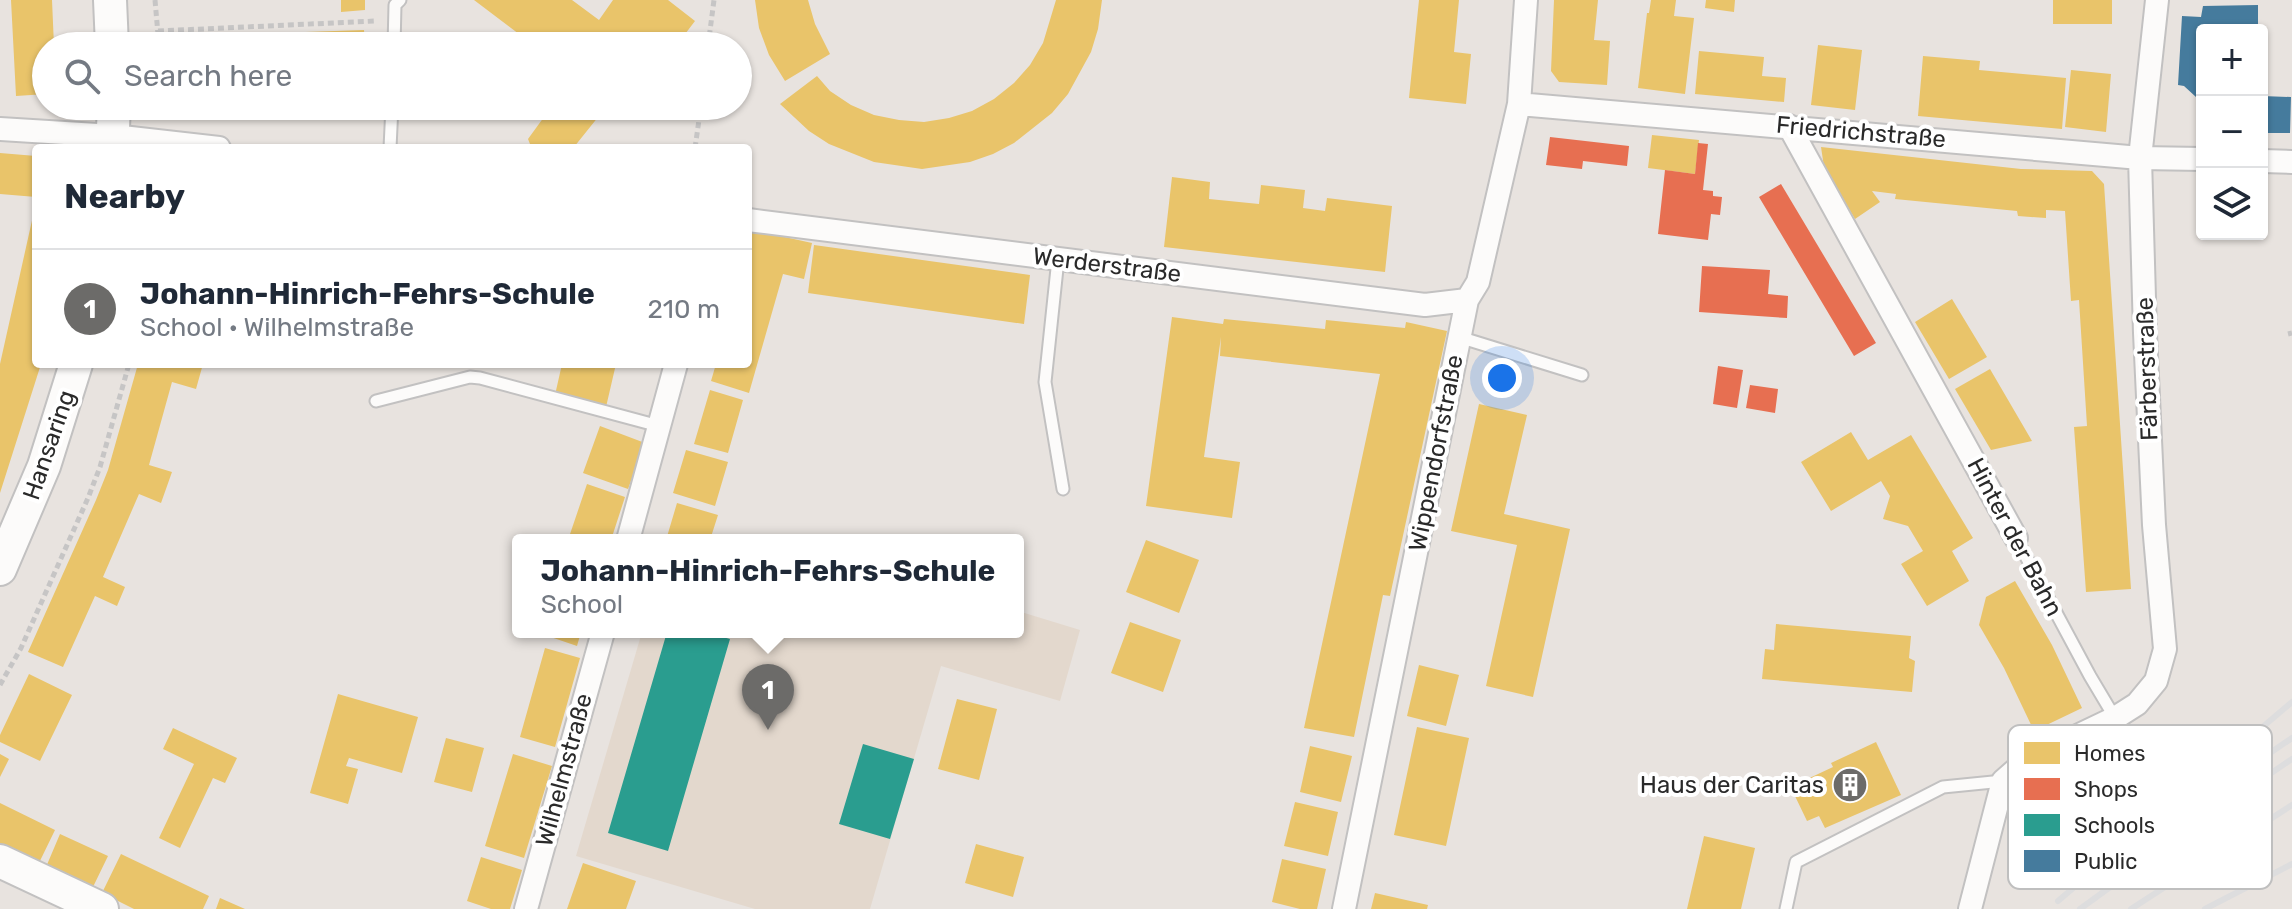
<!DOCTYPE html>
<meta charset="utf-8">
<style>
body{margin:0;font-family:Rubik,sans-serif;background:#f6f6f7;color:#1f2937}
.controls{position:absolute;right:24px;top:24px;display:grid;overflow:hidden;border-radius:8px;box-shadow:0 2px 6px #0004}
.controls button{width:72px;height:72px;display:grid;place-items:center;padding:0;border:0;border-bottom:2px solid #e0e1e3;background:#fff;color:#1f2937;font:40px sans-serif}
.you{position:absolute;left:1502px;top:378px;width:28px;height:28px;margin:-20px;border:6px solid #fff;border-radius:50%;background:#1a73e8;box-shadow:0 0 0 12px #1a73e833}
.badge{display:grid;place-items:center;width:52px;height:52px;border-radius:50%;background:#6c6b69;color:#fff;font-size:26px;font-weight:700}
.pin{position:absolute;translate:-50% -66px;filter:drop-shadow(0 2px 4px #0008)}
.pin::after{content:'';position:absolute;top:42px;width:28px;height:24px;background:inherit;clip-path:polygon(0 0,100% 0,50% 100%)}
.popup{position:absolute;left:512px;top:534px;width:512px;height:104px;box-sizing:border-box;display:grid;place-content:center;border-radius:8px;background:#fff;filter:drop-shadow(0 2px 6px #0005);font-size:26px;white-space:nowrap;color:#747a83}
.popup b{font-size:30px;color:#1f2937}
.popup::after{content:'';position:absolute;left:50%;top:100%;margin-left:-16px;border:16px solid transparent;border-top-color:#fff}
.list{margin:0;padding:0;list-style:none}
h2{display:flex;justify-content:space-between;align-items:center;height:104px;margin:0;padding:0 32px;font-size:34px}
h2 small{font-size:26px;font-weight:400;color:#747a83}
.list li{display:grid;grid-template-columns:52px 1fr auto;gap:24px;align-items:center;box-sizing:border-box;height:120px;padding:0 32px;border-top:2px solid #e0e1e3}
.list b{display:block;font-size:30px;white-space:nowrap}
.list p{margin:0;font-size:26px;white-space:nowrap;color:#747a83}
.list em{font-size:26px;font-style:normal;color:#747a83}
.icon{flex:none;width:44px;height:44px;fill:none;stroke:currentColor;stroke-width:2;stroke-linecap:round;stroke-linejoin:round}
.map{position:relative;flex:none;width:2292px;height:909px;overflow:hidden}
.search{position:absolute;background:#fff;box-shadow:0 2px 6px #0004;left:32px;top:32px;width:720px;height:88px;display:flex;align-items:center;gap:20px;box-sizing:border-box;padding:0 28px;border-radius:44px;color:#747a83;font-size:30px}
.panel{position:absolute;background:#fff;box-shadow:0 2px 6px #0004;left:32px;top:144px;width:720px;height:224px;border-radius:8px}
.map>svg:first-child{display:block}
.education{fill:#e3d8cd}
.homes{fill:#e9c46a}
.shops{fill:#e76f51}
.schools{fill:#2a9d8f}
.public{fill:#457b9d}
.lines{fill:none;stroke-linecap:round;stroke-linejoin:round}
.lane-casing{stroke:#c2c1c1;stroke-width:15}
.street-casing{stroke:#c2c1c1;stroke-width:26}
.secondary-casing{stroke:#c2c1c1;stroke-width:36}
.path{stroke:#c6c5c5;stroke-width:5;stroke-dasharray:6 4;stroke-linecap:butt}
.lane{stroke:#fcfbfa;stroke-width:11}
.street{stroke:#fcfbfa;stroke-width:22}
.secondary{stroke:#fcfbfa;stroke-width:32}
.rail{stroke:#ddddde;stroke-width:6}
.labels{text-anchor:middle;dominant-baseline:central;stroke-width:8;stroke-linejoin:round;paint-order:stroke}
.street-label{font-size:24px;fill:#2a2a2a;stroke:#fff}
.poi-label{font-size:24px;fill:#2a2a2a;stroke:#fff;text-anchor:end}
.key{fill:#fff;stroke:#bfbfbf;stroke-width:2}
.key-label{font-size:22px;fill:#2a2a2a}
</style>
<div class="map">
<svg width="2292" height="909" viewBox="0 0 2292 909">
<rect width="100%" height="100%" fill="#e8e3df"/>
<path class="education" d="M1018,611L1080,630L1060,701L941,666L870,909H755L576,856L642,632H1018Z"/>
<path class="homes" d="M11,0H52L54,46H46V94L16,96Z
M341,0H365V10L341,12Z
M474,0H572L599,20L613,0H668L695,21L676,46H535Z
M755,0H808L815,24L830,54L785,81L769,55L759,28Z
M1056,0H1102L1098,29L1091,52L1068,94L1052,113L1014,143L993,154L970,162L922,169L874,162L829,144L809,131L780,104L817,76L830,91L851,105L874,115L899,120L924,122L949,118L972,111L994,99L1014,83L1030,65L1043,43Z
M1419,0H1459L1454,52L1471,54L1466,104L1409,98Z
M1554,0H1598L1594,40L1610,41L1607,85L1559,82L1551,71Z
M1651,0H1676L1674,16L1694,18L1685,94L1638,88L1647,13H1649Z
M1706,0H1735L1734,12L1705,8Z
M2053,0H2112V24H2053Z
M364,30L365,46H219V35Z
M1818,45L1862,50L1855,110L1811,105Z
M1699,51L1764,57L1762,76L1786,78L1784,102L1695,94Z
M1923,56L1980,61L1979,70L2066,78L2062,129L1918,116Z
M2071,70L2111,74L2106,132L2065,127Z
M552,106H607L574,147L530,144L528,139Z
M1652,135L1699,140L1695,174L1648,168Z
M1821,147L2021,169L2092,171L2104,184L2131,589L2086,592L2074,427L2087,426L2079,300L2071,301L2065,211L2046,210V218L2018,216L2017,211L1895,199L1896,194L1872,191L1880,202L1855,219L1824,167Z
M0,153L36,156V197L0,194Z
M1172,177L1210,182L1209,199L1259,204L1261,185L1305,190L1303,208L1325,211L1327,198L1392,206L1385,272L1164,247Z
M35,207L36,364H41L0,493V364Z
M749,229L812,243L804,279L783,274L749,393L711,381L716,364H748Z
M814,245L1030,275L1024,324L808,293Z
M1952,299L1987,357L1949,379L1915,322Z
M1172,317L1223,324L1224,319L1325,329L1326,320L1405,328L1406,322L1447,331L1390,596L1383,595L1354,737L1304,728L1380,374L1220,356L1221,337L1204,457L1240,462L1232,518L1146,506Z
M138,364H203L196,389L172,382L149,465L172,472L161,503L139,494L103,577L125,587L117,606L95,596L63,667L28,652L96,500L108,470Z
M562,364H616L606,407L555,395Z
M1990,369L2032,441L1991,450L1955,389Z
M710,390L743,400L728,453L694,444Z
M1479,404L1527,415L1504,514L1570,529L1533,697L1486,686L1517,545L1451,531Z
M600,426L645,443L628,489L583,473Z
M1851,432L1868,460L1911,435L1973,538L1952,551L1969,581L1927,606L1901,564L1923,551L1908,526L1883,519L1890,496L1881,481L1831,511L1801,462Z
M686,450L728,462L715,506L673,493Z
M587,484L625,497L611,540H568Z
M677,503L718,515L710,540H666Z
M1146,540L1199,560L1179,613L1126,592Z
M2015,581L2052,645L2082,708L2034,731L2004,668L1979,625L1986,597Z
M1130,622L1181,640L1163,692L1111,673Z
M1776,624L1911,636L1909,658L1915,661L1912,692L1762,679L1765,649L1774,650Z
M536,632H581L577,646Z
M545,648L580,658L555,747L520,737Z
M1419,665L1459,675L1446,726L1407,716Z
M29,674L72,695L40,761L0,742V735Z
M338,694L418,717L402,773L349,758L346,766L358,769L348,804L310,793Z
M957,699L997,709L979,780L938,769Z
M1417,727L1469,738L1446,846L1394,835Z
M173,728L237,758L225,783L213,778L180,848L159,838L194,764L163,749Z
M446,738L484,748L472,792L434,782Z
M1876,742L1901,795L1825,828L1819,816L1807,821L1794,794L1805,789L1801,782L1833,767L1831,763Z
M1310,746L1352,756L1341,802L1300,792Z
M0,754L9,759L0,777Z
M513,754L552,766L524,858L485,846Z
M1295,802L1338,812L1328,856L1284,846Z
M0,803L55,830L38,865L0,846Z
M60,834L108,856L92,889L46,867Z
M1704,836L1755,848L1741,909H1687Z
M976,844L1024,857L1013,897L965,883Z
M121,854L209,896L203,909H134L102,893Z
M481,857L522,870L510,909H491L467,901Z
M1282,859L1326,869L1317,909H1300L1272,902Z
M583,863L636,881L626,909H567Z
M1375,893L1428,905L1427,909H1371Z
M220,898L245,909H216Z"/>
<path class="shops" d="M1550,137L1629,146L1627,166L1583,161L1582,169L1546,165Z
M1698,143L1708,144L1703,190L1713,191V196L1722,197L1720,215L1711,214L1708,240L1658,234L1665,170L1695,174Z
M1781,184L1876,343L1854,356L1759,197Z
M1702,266L1770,270L1768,294L1788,296L1787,318L1699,312Z
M1718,366L1743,370L1737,408L1713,404Z
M1750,385L1778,389L1775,413L1746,408Z"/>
<path class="schools" d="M667,632H705L730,639L668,851L608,833Z
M863,744L914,759L890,839L839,824Z"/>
<path class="public" d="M2258,5V30H2202V97H2196L2184,86L2178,85L2182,16L2201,17L2203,6Z
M2262,96L2291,97L2290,133H2262Z"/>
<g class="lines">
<defs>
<path id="lane" d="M394,46L395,5L400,0
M390,148L392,106
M1058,259L1045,382L1063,489
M1459,337L1582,375
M376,401L470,377L480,378L659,426
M2016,538L2090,676L2115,718
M1786,909L1796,862L1943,787L2003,781"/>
<path id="street" d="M1519,104L2140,158L2202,159
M1789,126L2016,538
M0,129L113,136L219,148
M2262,161L2292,162
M748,220L1425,305L1467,300
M628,540L676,364
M526,909L603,632
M1344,909L1467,300L1478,282L1519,104L1526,0
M1970,909L2003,781L2027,760L2115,718L2137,704L2156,681L2165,649L2154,525L2145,333L2140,158L2157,0"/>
<path id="secondary" d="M110,0L112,46
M112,148L114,106
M0,569L44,466L76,364
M0,861L102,909"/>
</defs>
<use href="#lane" class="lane-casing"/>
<use href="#street" class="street-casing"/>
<use href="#secondary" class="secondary-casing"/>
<path class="path" d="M155,0L159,46
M158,31L376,21
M708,46L714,0
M162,106L163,119
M695,148L701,106
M2288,334L2292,333
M0,685L21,648L88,498L100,467L129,364"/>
<use href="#lane" class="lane"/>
<use href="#street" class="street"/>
<use href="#secondary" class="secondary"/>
<path class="rail" d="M2166,824L2292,738
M2058,901L2292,702
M2080,909L2215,811L2292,759
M2131,909L2292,805
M2205,909L2292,864"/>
</g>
<defs>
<symbol id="building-disc" viewBox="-11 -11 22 22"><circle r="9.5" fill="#6c6b69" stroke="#fff"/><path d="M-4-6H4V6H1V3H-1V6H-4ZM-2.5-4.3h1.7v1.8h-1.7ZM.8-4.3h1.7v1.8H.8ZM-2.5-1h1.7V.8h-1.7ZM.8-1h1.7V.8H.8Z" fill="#fff"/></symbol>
</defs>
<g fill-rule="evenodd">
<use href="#building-disc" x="1830" y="765" width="40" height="40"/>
</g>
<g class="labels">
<g class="street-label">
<text transform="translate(1861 132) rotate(5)">Friedrichstraße</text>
<text transform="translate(1107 265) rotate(7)">Werderstraße</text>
<text transform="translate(2147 369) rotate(-92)">Färberstraße</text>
<text transform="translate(49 445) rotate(-71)">Hansaring</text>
<text transform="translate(1436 453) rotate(-79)">Wippendorfstraße</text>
<text transform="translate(2015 537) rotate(62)">Hinter der Bahn</text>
<text transform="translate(564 770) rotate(-75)">Wilhelmstraße</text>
</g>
<g class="poi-label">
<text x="1824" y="785">Haus der Caritas</text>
</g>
</g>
<rect x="2008" y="725" width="264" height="164" rx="12" class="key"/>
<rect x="2024" y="742" width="36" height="22" fill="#e9c46a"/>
<rect x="2024" y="778" width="36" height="22" fill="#e76f51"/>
<rect x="2024" y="814" width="36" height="22" fill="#2a9d8f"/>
<rect x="2024" y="850" width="36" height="22" fill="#457b9d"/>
<g class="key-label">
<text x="2074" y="761">Homes</text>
<text x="2074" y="797">Shops</text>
<text x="2074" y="833">Schools</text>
<text x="2074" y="869">Public</text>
</g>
</svg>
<div class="controls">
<button>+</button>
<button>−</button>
<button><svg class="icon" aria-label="layers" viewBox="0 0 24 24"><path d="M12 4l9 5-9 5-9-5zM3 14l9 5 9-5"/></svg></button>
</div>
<div class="you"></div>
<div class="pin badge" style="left:768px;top:730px">1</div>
<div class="popup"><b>Johann-Hinrich-Fehrs-Schule</b>School</div>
<div class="search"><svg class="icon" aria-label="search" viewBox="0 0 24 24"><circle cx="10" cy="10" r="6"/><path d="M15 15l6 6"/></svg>Search here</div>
<section class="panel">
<h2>Nearby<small></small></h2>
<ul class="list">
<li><span class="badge">1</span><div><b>Johann-Hinrich-Fehrs-Schule</b><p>School · Wilhelmstraße</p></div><em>210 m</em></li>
</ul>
</section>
</div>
